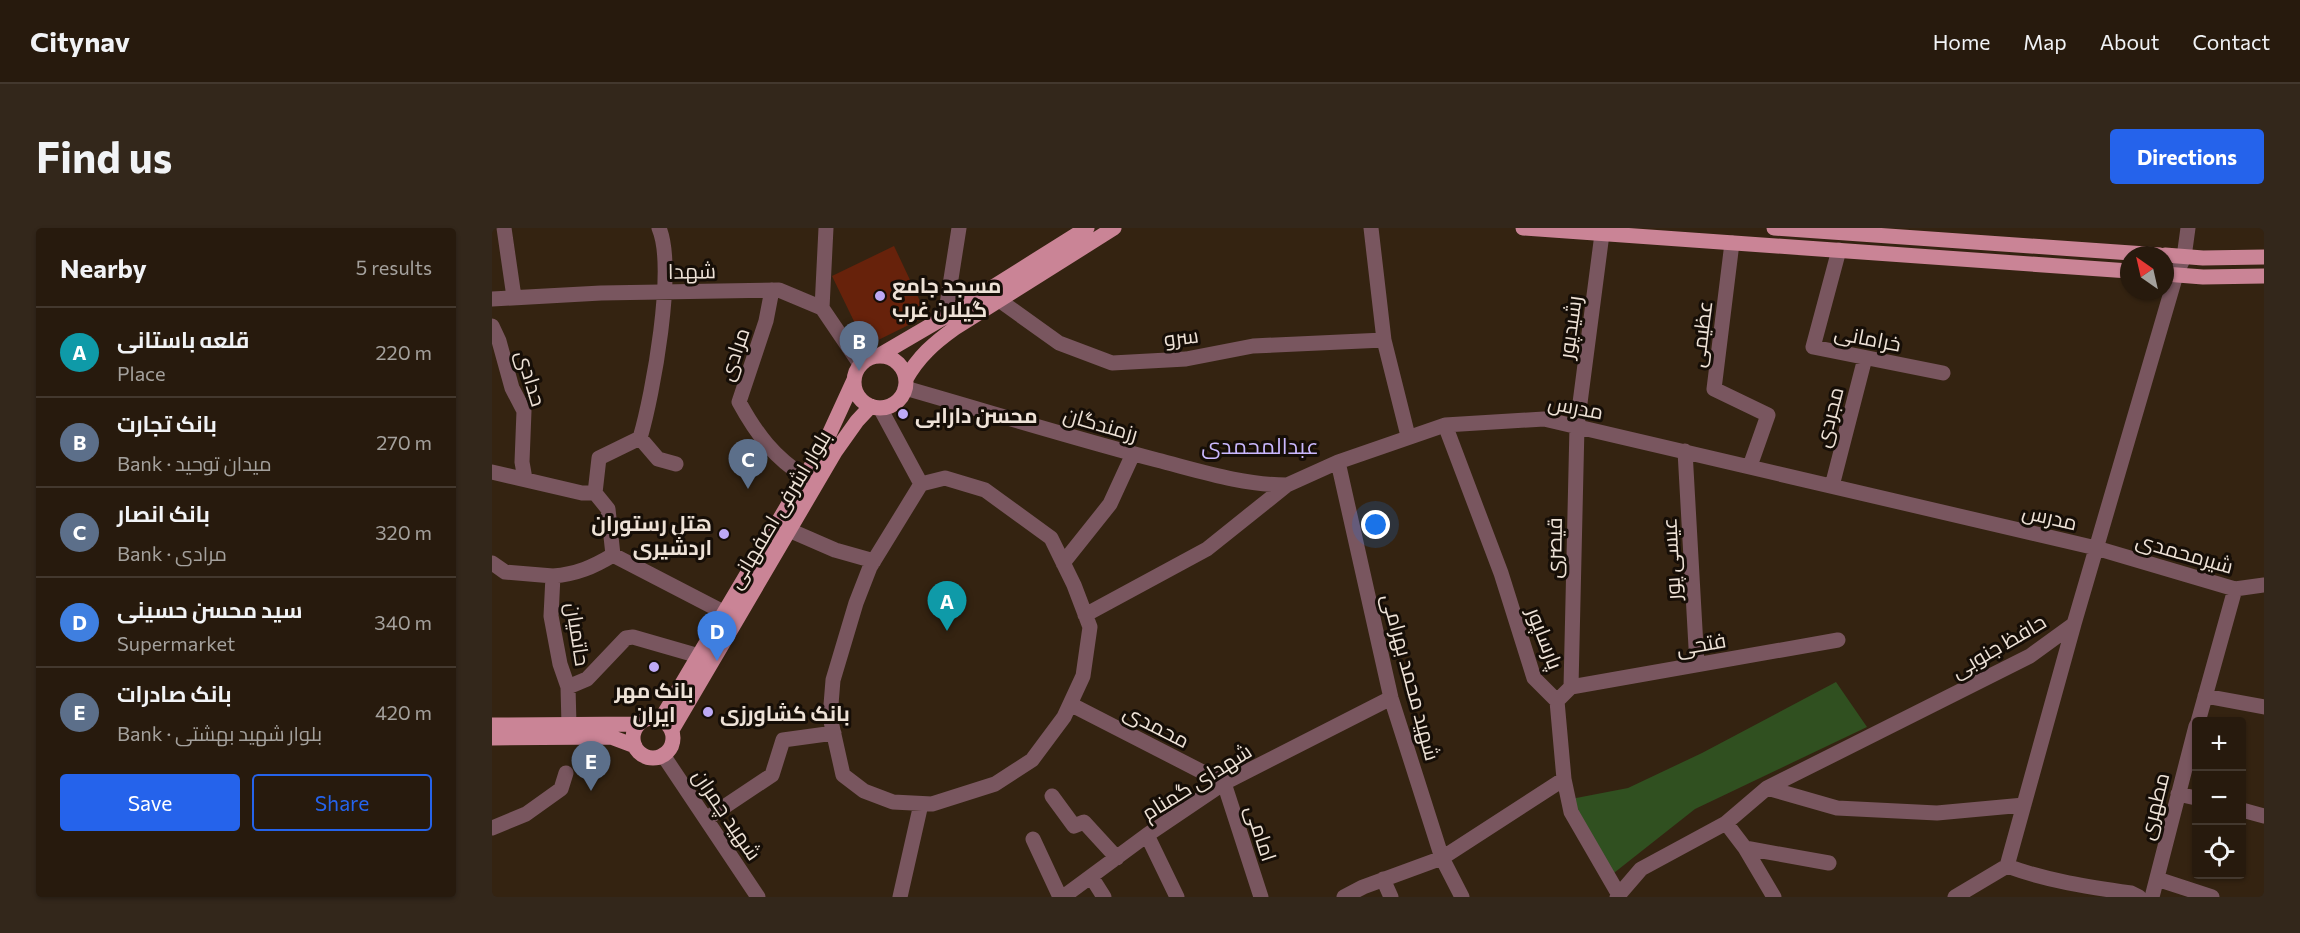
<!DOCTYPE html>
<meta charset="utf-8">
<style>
body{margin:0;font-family:Commissioner,Cairo,sans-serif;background:#33271b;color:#f1f3f6}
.controls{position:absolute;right:18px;bottom:18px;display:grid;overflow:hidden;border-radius:6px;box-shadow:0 2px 4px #0004}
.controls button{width:54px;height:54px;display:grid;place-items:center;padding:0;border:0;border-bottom:2px solid #43382e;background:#271a0d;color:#f1f3f6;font:30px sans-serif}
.compass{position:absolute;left:1628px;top:18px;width:54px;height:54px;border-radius:50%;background:#271a0d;box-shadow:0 2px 4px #0004;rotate:326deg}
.you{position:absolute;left:884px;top:297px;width:21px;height:21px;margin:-15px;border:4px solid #fff;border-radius:50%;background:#1a73e8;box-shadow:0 0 0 9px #1a73e833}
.badge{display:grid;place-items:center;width:39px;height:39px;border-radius:50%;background:#2563eb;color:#fff;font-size:20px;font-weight:700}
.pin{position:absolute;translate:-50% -50px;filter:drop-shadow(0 2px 3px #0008)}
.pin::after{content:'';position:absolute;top:32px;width:21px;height:18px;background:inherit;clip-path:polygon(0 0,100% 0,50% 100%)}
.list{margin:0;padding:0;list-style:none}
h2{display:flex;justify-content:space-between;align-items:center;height:78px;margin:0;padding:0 24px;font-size:26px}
h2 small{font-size:20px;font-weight:400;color:#a4a19d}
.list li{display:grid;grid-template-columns:39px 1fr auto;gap:18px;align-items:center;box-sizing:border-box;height:90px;padding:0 24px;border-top:2px solid #43382e}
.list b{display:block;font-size:22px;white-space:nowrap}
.list p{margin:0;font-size:20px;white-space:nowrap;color:#a4a19d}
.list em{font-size:20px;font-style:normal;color:#a4a19d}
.actions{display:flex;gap:12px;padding:18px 24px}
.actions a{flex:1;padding:14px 0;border:2px solid #2563eb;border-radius:6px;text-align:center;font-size:21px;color:#2563eb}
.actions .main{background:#2563eb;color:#fff}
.icon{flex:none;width:33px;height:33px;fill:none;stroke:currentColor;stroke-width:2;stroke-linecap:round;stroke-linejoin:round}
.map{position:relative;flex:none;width:1772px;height:669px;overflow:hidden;border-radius:6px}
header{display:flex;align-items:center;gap:36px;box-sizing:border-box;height:84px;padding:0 30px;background:#271a0d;border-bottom:2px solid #43382e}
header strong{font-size:28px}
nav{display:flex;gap:33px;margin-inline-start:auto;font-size:21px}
.intro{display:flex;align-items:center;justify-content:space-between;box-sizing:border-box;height:144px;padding:0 36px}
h1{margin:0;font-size:42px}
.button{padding:15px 27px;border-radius:6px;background:#2563eb;color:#fff;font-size:21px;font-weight:700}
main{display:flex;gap:36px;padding:0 36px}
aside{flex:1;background:#271a0d;border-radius:6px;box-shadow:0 2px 4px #0004}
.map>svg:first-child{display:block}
.green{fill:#305020}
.building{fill:#67220b}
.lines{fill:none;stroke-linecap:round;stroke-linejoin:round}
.minor{stroke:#79565f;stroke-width:15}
.major{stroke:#ca8496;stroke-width:15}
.poi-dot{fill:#bda9f5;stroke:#160e07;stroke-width:2}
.labels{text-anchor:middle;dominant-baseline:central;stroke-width:6;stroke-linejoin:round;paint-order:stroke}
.street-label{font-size:21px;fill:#eee2d7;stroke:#160e07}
.poi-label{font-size:21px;font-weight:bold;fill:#eee2d7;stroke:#160e07;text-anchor:start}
.neighbourhood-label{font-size:22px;fill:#cab8ff;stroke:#160e07}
</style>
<header>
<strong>Citynav</strong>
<nav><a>Home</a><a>Map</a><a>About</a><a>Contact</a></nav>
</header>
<div class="intro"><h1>Find us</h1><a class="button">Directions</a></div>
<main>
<aside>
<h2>Nearby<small>5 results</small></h2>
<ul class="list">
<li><span class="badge" style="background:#0f9aa8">A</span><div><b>قلعه باستانی</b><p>Place</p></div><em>220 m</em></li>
<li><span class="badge" style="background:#5c6f8a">B</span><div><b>بانک تجارت</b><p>Bank · میدان توحید</p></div><em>270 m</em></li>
<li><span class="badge" style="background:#5c6f8a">C</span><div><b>بانک انصار</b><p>Bank · مرادی</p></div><em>320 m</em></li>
<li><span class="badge" style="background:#3f7fe0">D</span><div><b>سید محسن حسینی</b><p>Supermarket</p></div><em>340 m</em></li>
<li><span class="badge" style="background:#5c6f8a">E</span><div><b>بانک صادرات</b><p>Bank · بلوار شهید بهشتی</p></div><em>420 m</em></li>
</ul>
<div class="actions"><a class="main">Save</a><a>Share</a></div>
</aside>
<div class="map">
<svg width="1772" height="669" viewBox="0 0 1772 669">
<rect width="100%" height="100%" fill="#342311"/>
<path class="green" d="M1344,454L1375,499L1203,581L1113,652L1079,571L1136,560L1210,525Z"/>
<path class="building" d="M402,18L435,88L374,118L340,48Z"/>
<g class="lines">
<path class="minor" d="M12,0L22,69
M879,0L892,112L916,208
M1240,15L1222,161L1276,187L1258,238
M1347,22L1321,119L1451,145
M280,62L274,93L247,174C265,207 282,229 313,249
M0,71L109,65L287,62L330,80L368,136
M507,72L567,115L620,135L694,131L761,118L892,112
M330,80L334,0
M453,89L467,0
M0,98L7,113L20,160L32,183L30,234L33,251
M413,160C497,184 581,210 665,232C708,243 751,257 795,257
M388,180L429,256L378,339L364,375L341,452L338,489L351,547L372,563L401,574L440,576L503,556L540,532L572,489L591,448L598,399L582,357L559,310L493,262L453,250L429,256
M953,197L1009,345L1042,450L1065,473L1072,551L1079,584L1127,667
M148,210L166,231L184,236
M1193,223L1205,437
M846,234L899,470L950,630L970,669
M0,244L90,265H103L116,281L121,327L233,385
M1340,258L1373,130
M103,265L107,230L148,210C161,166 184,40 167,0
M297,302L343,322L382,333
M0,335L13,344L61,348L59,388L68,436L76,459L77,497
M571,335L618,276L641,226
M61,348C85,346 101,339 121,327
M593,387L715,321L795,257L846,234L953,197L1052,191L1604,320L1743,361L1772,357
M76,459L95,451L134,410L141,409L207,428
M1079,459L1346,412
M1713,468L1772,479
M1065,473L1079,459L1085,198L1110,6
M578,476L732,555
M1706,494L1743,361
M171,527L266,669
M732,555L769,669
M1275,560L1345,580L1445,585L1532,577
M1686,566L1704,570
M560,568L582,598L592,594L625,630
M1750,582L1772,588
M214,591L280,547L291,512L342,505
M1234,595L1253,620L1282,669
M0,600L34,586L69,561L74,545
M655,607L685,669
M541,611L568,669
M1253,620L1337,635
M1515,638C1556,653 1596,659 1639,665L1647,669
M600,650L612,669
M891,651L899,669
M1665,651L1720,669
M408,669L429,576
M571,669L655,607L732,555L899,470
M852,669L871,659L950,630L1072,551
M1125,669L1149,641L1234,595L1275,560L1538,428L1582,396L1684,47L1692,29L1696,0
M1463,669L1515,638L1582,396
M1660,669L1704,498"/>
<path class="major" d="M1031,0L1637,43
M1282,0L1668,27
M1673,27L1711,30L1772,29
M1673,46L1711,49L1772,48
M388,127L453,89L595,0
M362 154a26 26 0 1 1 52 0a26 26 0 1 1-52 0Z
M414,151C426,129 442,115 463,100L622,0
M141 510a20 20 0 1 1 40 0a20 20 0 1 1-40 0Z
M169,491L334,213L362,152
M0,497L147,496
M180,502L343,224L365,193L379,178
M0,510L119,509L143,518"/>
</g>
<g class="poi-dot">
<circle cx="388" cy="68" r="6"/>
<circle cx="411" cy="186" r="6"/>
<circle cx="232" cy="306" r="6"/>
<circle cx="162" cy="439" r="6"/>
<circle cx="216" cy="484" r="6"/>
</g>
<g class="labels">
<g class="street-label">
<text transform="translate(200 42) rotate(-1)">شهدا</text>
<text transform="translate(1077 99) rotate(-82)">رشیدپور</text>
<text transform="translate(1208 106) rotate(-83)">عظیمی</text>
<text transform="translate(689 108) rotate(-7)">سرو</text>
<text transform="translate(1376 109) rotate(11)">خرامانی</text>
<text transform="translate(241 126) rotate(-71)">مرادی</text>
<text transform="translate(40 150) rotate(73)">حدادی</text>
<text transform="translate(1084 178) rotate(11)">مدرس</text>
<text transform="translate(1336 189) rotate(-76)">مجردی</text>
<text transform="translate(609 195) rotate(16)">رزمندگان</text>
<text transform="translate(286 281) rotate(-59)">بلوار اشرفی اصفهانی</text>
<text transform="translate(1558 288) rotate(13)">مدرس</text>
<text transform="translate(1061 320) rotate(-89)">قیصری</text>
<text transform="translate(1693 324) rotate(16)">شیرمحمدی</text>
<text transform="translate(1178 331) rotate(-93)">عیسی پور</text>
<text transform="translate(87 406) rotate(81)">حاتمیان</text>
<text transform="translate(1054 410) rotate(69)">پارساپور</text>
<text transform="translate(1209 415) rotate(-10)">فتحی</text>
<text transform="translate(1506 417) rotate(-30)">حافظ جنوبی</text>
<text transform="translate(920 449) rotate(75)">شهید محمد بهرامی</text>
<text transform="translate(665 497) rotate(27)">محمدی</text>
<text transform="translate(704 553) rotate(-32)">شهدای گمنام</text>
<text transform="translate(1661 578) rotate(-76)">مطهری</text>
<text transform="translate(236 586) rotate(56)">شهید چمران</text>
<text transform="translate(770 605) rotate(72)">امامی</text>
</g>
<g class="poi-label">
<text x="400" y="56">مسجد جامع<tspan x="400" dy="24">گیلان غرب</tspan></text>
<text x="423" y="186">محسن دارابی</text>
<text x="220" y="294" text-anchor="end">هتل رستوران<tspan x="220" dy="24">اردشیری</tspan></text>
<text x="162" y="461" text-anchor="middle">بانک مهر<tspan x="162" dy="24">ایران</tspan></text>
<text x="228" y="484">بانک کشاورزی</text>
</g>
<g class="neighbourhood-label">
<text x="768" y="217">عبدالمحمدی</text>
</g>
</g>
</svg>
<div class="controls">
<button>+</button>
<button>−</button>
<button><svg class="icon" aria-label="locate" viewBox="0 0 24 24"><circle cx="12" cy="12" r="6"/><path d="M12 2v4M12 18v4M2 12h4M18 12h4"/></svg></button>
</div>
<svg class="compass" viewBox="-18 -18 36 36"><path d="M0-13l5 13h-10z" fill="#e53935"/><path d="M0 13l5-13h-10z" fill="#a4a19d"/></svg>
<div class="you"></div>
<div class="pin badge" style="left:455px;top:403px;background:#0f9aa8">A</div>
<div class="pin badge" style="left:367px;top:143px;background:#5c6f8a">B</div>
<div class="pin badge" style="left:256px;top:261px;background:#5c6f8a">C</div>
<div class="pin badge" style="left:225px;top:433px;background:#3f7fe0">D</div>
<div class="pin badge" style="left:99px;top:563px;background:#5c6f8a">E</div>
</div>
</main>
